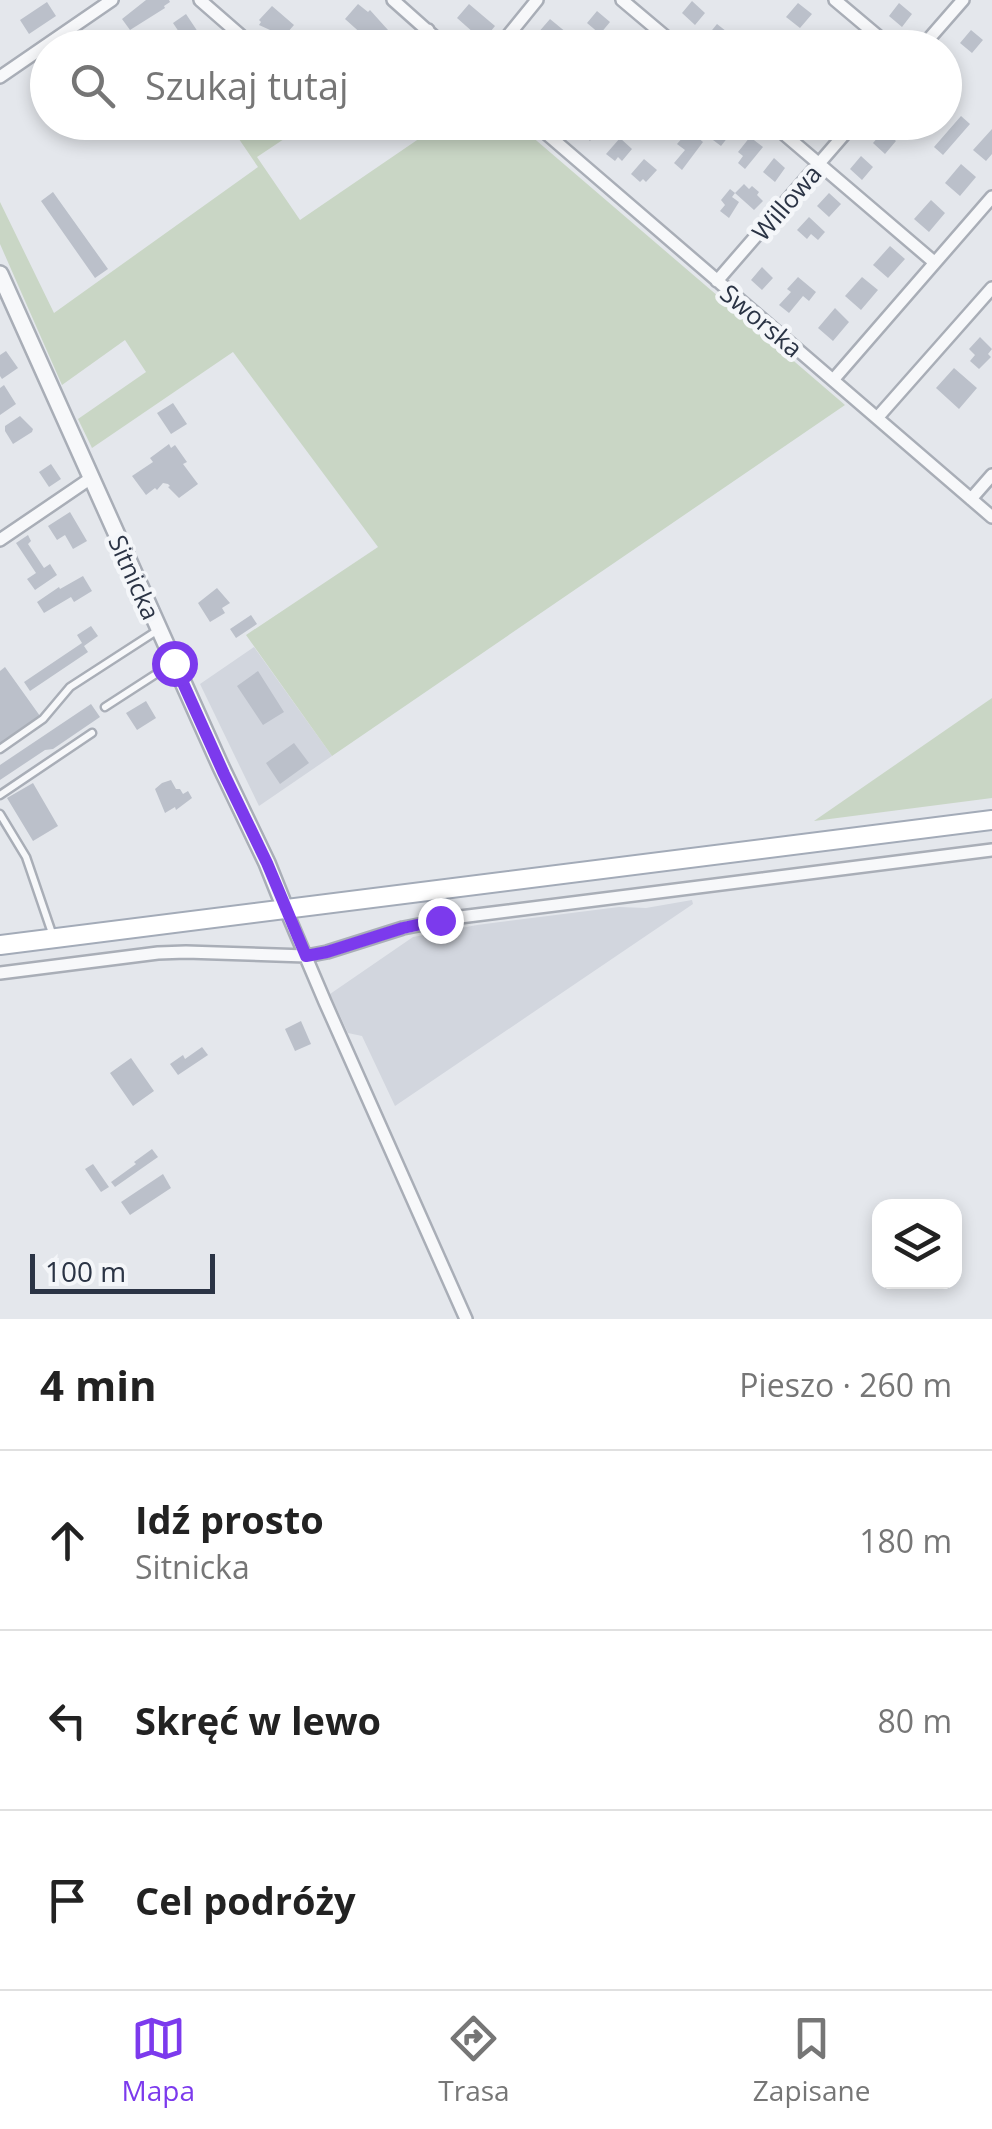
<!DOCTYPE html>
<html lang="pl">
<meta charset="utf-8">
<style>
body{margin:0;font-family:"Open Sans",sans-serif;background:#f2f2f2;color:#222}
.controls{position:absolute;right:30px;bottom:30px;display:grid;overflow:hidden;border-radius:20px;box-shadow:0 5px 15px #0003}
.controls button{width:90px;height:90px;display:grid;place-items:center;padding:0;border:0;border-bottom:2px solid #e0e0e0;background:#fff;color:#222;font:50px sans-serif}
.scale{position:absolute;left:30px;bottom:25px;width:185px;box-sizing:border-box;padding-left:10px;border:5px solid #2b3445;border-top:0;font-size:28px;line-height:35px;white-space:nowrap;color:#2b3445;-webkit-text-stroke:8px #f4f6f9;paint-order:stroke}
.stop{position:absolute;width:30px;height:30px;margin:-22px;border:8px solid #7c3aed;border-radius:50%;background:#fff}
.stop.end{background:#7c3aed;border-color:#fff;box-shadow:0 2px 10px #0008}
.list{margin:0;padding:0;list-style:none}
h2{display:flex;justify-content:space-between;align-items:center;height:130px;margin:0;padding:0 40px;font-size:42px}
h2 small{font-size:32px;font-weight:400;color:#767676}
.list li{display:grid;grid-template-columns:65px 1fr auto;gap:30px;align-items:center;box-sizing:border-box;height:180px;padding:0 40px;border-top:2px solid #e0e0e0}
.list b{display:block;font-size:38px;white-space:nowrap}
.list p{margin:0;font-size:32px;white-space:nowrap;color:#767676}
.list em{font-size:32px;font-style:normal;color:#767676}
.icon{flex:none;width:55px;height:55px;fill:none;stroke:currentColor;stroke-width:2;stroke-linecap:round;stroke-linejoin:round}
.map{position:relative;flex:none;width:992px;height:1319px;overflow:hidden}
.search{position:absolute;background:#fff;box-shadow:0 5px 15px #0003;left:30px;right:30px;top:30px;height:110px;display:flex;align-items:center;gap:25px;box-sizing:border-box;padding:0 35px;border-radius:55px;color:#767676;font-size:38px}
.sheet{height:670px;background:#fff}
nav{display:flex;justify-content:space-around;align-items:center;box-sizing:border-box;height:140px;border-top:2px solid #e0e0e0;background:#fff;font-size:28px;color:#767676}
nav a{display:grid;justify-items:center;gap:5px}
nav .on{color:#7c3aed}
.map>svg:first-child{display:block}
.built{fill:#d2d6de}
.green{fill:#c9d6c5}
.building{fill:#bbc0ca}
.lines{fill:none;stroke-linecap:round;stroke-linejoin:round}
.service-casing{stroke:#a9aeb7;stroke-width:11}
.minor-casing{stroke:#a9aeb7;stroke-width:16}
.tertiary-casing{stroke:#a9aeb7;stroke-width:20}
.primary-casing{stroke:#a3abb8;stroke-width:22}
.service{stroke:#f7f8fa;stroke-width:6}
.minor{stroke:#f7f8fa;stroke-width:11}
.tertiary{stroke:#f7f8fa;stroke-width:15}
.primary{stroke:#fff;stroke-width:18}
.route{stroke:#7c3aed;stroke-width:12}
.labels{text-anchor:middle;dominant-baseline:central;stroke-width:9;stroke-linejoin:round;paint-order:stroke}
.street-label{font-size:25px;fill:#2b3445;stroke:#f4f6f9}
</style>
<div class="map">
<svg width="992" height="1319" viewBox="0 0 992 1319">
<rect width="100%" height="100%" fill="#e4e7ec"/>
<path class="built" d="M254,647L332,756L259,806L200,684Z
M692,900L693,904L395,1106L362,1036L348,1033L330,994L413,937L477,925L619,907L646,908Z"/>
<path class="green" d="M228,123H308L257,157L300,220L442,123H516L845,405L332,756L246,635L378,547L233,352L92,448L78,419L146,372L125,340L62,385L0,244V202L54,313L258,167Z
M992,698V798L814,821Z"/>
<path class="building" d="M146,0H169L170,2L164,6L165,8L130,30L122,19Z
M692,1L705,13L695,25L682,13Z
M47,2L56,16L29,34L20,20Z
M798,3L812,14L800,28L786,17Z
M899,3L912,14L902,27L889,16Z
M358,4L368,12L370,10L388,30L374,45L345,19Z
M469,4L495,26L483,41L457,18Z
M272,6L294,25L281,40L279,38L277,40L270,30L259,25L261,22L259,20Z
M597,11L610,22L600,34L587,23Z
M186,14L198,32L185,41L173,23Z
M550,19L567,33L560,42L566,48H540L546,41L537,34Z
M717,24L731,35L721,46L708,35Z
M622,30L635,41L629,48H608Z
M971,30L983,40L972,53L960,43Z
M961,116L970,124L943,155L934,147Z
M590,122H600L606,128L597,139L594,136L590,141L581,133Z
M719,122H731L736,127L721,146L713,140L716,137L711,132Z
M992,129V154L986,161L973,150Z
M689,130L703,142L682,170L674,163L685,150L677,144Z
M884,130L896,141L885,154L873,143Z
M750,137L763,147L745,169L738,163L743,156L738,152Z
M620,138L632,149L622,161L618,157L615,161L606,154Z
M861,156L873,167L862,180L850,169Z
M774,158L785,168L775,182L763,172Z
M644,159L657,170L646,182L643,179L640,182L631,174Z
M961,164L976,177L960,196L945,183Z
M744,184L749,189L752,186L759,192L757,195L763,201L754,210L735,193Z
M730,189L735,193L732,197L739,202L729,218L720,211L725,205L721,200Z
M53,192L108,269L95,278L41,201Z
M829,193L841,204L829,217L817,206Z
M931,200L945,213L929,232L914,219Z
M809,217L825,232L818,240L811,234L807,239L797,230Z
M890,246L905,259L888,278L873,265Z
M762,267L773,278L762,290L751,280Z
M798,277L816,292L809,301L803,296L789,313L779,305L791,292L787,289Z
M862,277L878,290L861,310L845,296Z
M835,308L849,322L833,341L818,328Z
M980,337L992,349L988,354L991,357L979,369L970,361L975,355L969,349Z
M6,351L18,368L2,379L0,376V355Z
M954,368L977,388L959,409L936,388Z
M4,385L16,404L0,415V388Z
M173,403L187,424L171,434L157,413Z
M20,416L33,429L32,432L13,444L5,431V426Z
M169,444L171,448L175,445L187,462L183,464L198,484L179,498L168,487L170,486L168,484L163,483L157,490L155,488L146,495L132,476L153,462L150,458Z
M51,464L61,479L49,487L39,472Z
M70,512L87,541L73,549L65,535L57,540L48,526Z
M28,535L31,541L28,544L44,568L50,564L57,575L35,590L27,579L36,573L16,543Z
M83,576L92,591L74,602L71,597L44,613L37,602L59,587L60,589Z
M217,588L230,603L222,608L225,613L210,622L198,603Z
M251,615L257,624L236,638L230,629Z
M91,626L98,636L84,646L88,652L30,691L24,682L82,643L77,635Z
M5,667L40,716L0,744V671Z
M258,671L284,712L263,725L237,686Z
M146,701L156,718L137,730L126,713Z
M91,704L100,717L53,749L45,750L0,780V765Z
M294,743L309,763L280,784L266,763Z
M171,780L176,789H180L183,794L188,791L192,798L176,810L175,807L165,813L155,789L162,783Z
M33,783L58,826L33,841L7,798Z
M301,1021L311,1044L295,1051L285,1029Z
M202,1047L208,1055L178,1075L170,1064L183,1055L185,1059Z
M131,1058L154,1091L133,1106L110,1073Z
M152,1149L158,1157L115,1187L111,1182L136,1164L134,1162Z
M93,1164L109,1187L101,1192L85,1169Z
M163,1174L171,1188L130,1215L121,1202Z"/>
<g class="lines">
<defs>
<path id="service" d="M105,707L173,663
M0,749L43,719L70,687L158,630
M0,795L92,733
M0,814L26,857L53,936"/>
<path id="minor" d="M200,0L255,48
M393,0L447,48
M622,0L679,48
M835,0L892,48
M403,48L428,30
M498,48L537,0
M921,48L963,0
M0,77L112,0
M533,122L992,517
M770,122L934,262
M717,281L855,122
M833,380L992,197
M877,418L992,288
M971,499L992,475
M0,540L91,478
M285,908L325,1002L466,1319
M0,973L158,953L186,952L306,956L327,952L403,928L460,917L992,850"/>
<path id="tertiary" d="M0,274L221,767L267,863L285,908"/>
<path id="primary" d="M0,945L992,820"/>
</defs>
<use href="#service" class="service-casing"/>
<use href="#minor" class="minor-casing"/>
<use href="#tertiary" class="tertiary-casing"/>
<use href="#primary" class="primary-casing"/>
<use href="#service" class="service"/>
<use href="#minor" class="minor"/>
<use href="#tertiary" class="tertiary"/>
<use href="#primary" class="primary"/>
</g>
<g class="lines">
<path class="route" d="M174,663L224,774L267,863L306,956L327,952L403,928L440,920"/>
</g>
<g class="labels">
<g class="street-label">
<text transform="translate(786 202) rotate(-49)">Willowa</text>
<text transform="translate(762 320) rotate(40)">Sworska</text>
<text transform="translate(135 577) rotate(66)">Sitnicka</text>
</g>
</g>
</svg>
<div class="controls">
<button><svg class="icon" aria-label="layers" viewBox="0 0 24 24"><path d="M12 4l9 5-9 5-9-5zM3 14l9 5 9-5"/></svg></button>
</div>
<div class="scale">100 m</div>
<div class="stop" style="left:174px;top:663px"></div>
<div class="stop end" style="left:440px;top:920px"></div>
<div class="search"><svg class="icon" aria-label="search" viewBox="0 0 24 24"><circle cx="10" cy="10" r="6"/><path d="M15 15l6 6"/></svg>Szukaj tutaj</div>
</div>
<section class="sheet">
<h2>4 min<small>Pieszo · 260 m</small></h2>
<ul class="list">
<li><svg class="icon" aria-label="ahead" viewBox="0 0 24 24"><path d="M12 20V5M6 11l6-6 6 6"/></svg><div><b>Idź prosto</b><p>Sitnicka</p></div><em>180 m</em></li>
<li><svg class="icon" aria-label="left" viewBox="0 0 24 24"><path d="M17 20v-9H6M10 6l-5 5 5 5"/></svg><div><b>Skręć w lewo</b></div><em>80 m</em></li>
<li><svg class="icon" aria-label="arrive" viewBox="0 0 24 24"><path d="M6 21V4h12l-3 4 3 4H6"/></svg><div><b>Cel podróży</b></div></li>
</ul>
</section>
<nav>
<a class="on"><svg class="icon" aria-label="map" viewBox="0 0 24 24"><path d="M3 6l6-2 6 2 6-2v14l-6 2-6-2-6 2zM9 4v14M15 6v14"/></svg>Mapa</a>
<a><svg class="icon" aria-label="directions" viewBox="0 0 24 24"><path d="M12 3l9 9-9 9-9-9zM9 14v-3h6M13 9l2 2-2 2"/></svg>Trasa</a>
<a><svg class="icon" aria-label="saved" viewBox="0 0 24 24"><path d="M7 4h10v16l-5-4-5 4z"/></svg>Zapisane</a>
</nav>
